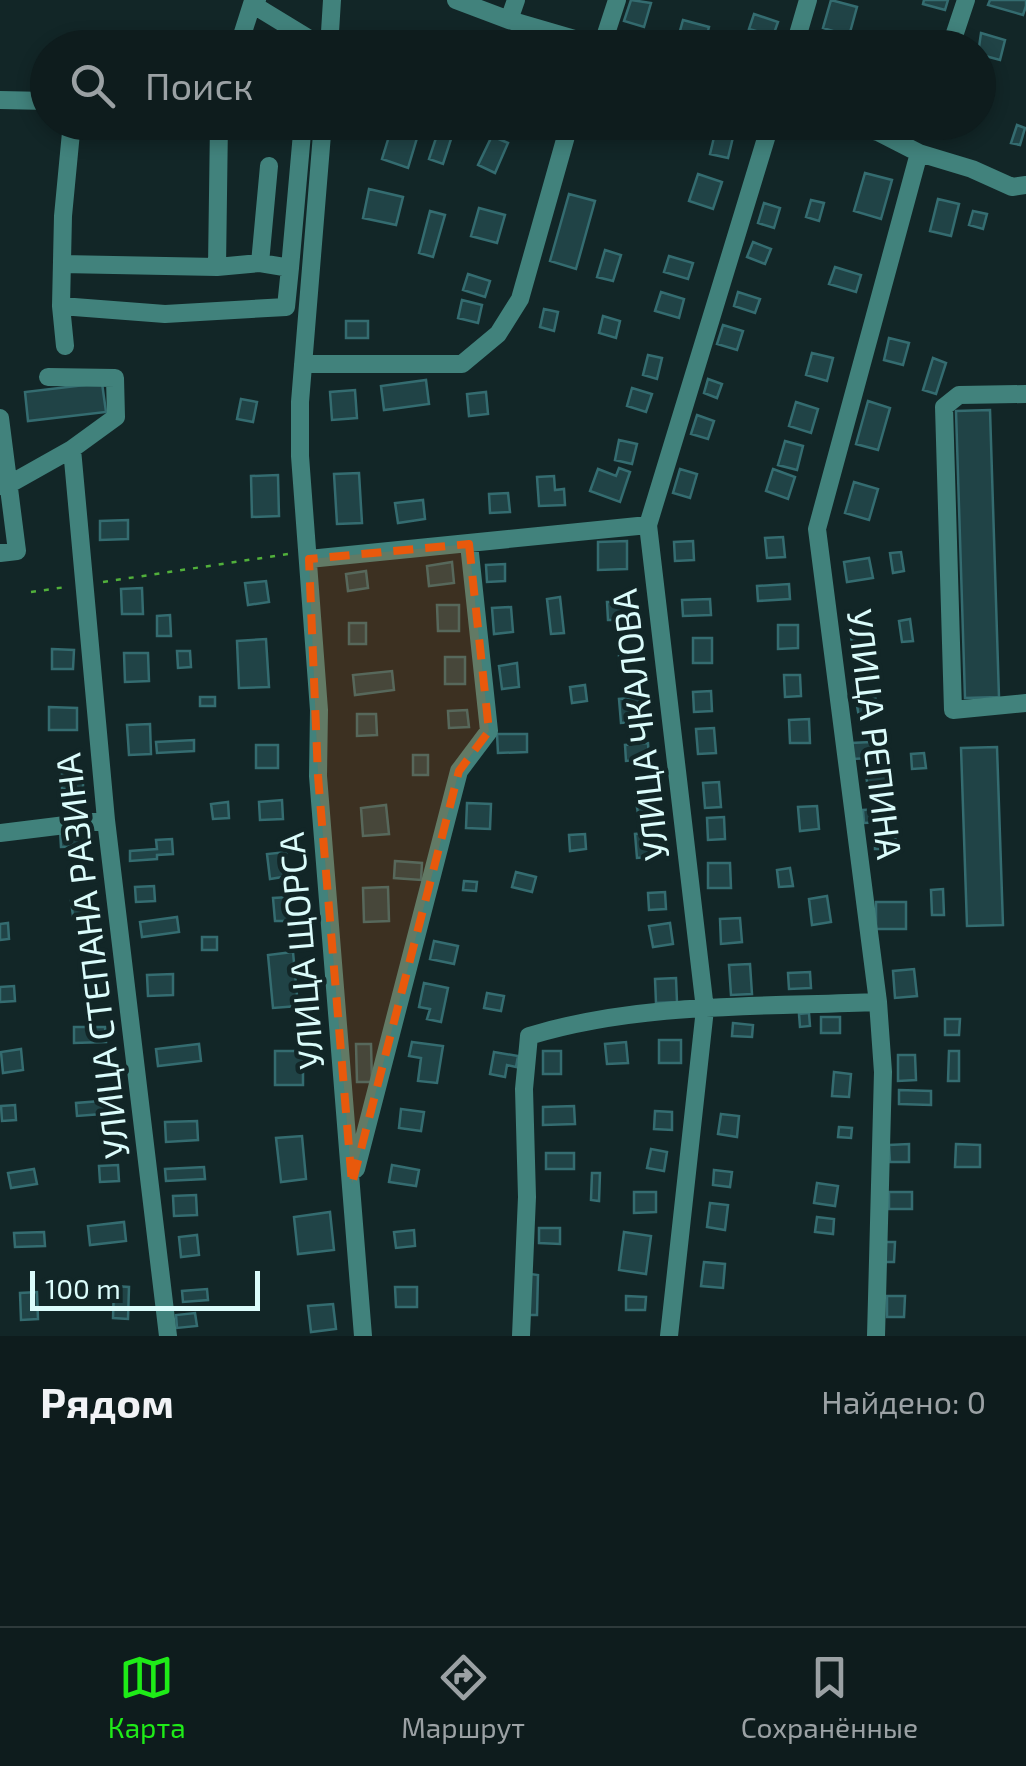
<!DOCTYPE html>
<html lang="ru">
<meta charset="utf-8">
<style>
body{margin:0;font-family:"Exo 2",sans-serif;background:#172526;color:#f1f3f6}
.scale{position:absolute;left:30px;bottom:25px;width:230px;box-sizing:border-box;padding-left:10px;border:5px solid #dbfcfb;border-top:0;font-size:28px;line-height:35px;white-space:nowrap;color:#dbfcfb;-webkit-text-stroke:8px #122627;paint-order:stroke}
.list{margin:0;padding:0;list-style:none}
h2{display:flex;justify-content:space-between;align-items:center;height:130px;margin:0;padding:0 40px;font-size:42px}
h2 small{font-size:32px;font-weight:400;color:#9ba1a4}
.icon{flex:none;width:55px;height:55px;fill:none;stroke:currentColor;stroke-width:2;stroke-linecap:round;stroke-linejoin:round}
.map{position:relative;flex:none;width:1026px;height:1336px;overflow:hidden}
.search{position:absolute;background:#0e1c1d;box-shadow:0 5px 15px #0003;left:30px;right:30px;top:30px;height:110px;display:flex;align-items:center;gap:25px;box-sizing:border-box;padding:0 35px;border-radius:55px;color:#9ba1a4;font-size:38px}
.sheet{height:290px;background:#0e1c1d}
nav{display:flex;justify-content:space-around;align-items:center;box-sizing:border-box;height:140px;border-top:2px solid #2e3a3b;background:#0e1c1d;font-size:28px;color:#9ba1a4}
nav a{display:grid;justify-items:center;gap:5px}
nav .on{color:#1feb18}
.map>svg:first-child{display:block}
.building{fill:#204346;stroke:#346c70;stroke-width:2.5}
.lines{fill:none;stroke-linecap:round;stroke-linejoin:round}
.path{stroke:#51b03b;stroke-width:2.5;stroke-dasharray:5 8;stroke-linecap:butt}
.minor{stroke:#41827c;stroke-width:18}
.marked{fill:#e8590c;fill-opacity:0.2;stroke:#e8590c;stroke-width:8;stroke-dasharray:20 12;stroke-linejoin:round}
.labels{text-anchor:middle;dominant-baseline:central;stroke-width:9;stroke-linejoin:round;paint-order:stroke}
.street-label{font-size:35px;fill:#dbfcfb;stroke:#122627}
</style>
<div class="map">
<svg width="1026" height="1336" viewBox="0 0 1026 1336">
<rect width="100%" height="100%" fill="#122627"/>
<path class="building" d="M631,0L651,3L644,27L624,21Z
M831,0L857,7L849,36L823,28Z
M924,0H948L945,10L923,4Z
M990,0H1026V6L1023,15L988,5Z
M754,14L778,22L773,36L749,29Z
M683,20L709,27L704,46L678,38Z
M981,33L1005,40L1000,60L978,54Z
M420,35L444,43L443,48H415Z
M978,94L989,97L982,118L978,117Z
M1017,125L1025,128L1020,145L1011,143Z
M716,129L734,133L728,158L710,154Z
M391,130L417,138L408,168L382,159Z
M438,132L452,136L443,164L429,159Z
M492,136L508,143L495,173L478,165Z
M865,173L892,180L881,219L854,211Z
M698,174L722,182L713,209L689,201Z
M369,189L403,197L396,225L363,218Z
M569,194L595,201L576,269L550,261Z
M938,199L959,204L951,236L930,231Z
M811,200L824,203L819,221L806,217Z
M764,203L780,208L774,228L758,223Z
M479,208L505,215L497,243L471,236Z
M430,211L445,215L433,257L419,253Z
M973,211L987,214L983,229L969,225Z
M753,242L771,249L765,264L747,257Z
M605,250L621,255L613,281L597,277Z
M669,256L693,263L688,279L664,272Z
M835,267L861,275L856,292L829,284Z
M468,274L490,281L485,297L463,290Z
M661,292L684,299L679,318L655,311Z
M738,292L760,299L755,313L734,306Z
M462,300L482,305L478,323L458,318Z
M544,309L558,312L554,331L540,327Z
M603,316L620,321L616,338L599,333Z
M346,321H368V338H346Z
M723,325L743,331L737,350L717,344Z
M889,338L909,343L903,365L884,360Z
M812,353L833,358L827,381L806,375Z
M648,355L662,358L657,379L643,375Z
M933,358L946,363L936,394L923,390Z
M708,379L722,384L717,398L704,393Z
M426,380L429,404L384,410L381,386Z
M102,383L106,412L28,421L25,392Z
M632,388L652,394L646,412L627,406Z
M355,390L357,418L332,420L330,392Z
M486,392L488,414L469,416L467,394Z
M241,399L257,402L253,422L237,419Z
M868,401L890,408L878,450L856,444Z
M796,402L818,409L811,433L789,426Z
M990,410L999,697L965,698L956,411Z
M697,415L714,421L708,439L691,434Z
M619,440L637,444L632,464L615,460Z
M785,441L803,446L797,470L778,465Z
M619,468L630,472L620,502L590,491L598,469L616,476Z
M680,469L697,474L690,498L673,493Z
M773,469L795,477L788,499L766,491Z
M359,473L362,523L337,524L334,474Z
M278,475L279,516L252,517L251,476Z
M554,476L555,490L564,489L565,505L539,506L537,477Z
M854,482L878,489L869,520L845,513Z
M508,493L510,512L490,513L489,494Z
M423,500L425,519L398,523L395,503Z
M128,520V539L100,540V521Z
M783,537L785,557L767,558L765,538Z
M627,541V569L598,570V542Z
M693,541L694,560L675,561L674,542Z
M901,552L904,571L893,573L890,553Z
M869,558L873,578L847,582L844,562Z
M452,562L454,583L429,586L427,566Z
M505,564V581L487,582L486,565Z
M366,571L368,588L348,591L346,574Z
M266,581L269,602L248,605L245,583Z
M789,584L790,599L758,601L757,586Z
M142,588L143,614H122L121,589Z
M560,597L564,633L551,634L547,599Z
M710,599L711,615L683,616L682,600Z
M607,602H634V620H608Z
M437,605H459V631H438Z
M511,607L513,632L494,634L492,608Z
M170,615L171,636H157V616Z
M910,619L913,641L902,642L899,621Z
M867,622L870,647L853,649L849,625Z
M349,623H366V644H349Z
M778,625H798V648L778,649Z
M693,638H712V663H693Z
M266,639L269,687L239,688L237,641Z
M52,649L74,650L73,669H52Z
M177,651H190L191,667L178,668Z
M124,653H148L149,681L125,682Z
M637,655L638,670L620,671L619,656Z
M445,657H465V684H445Z
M517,663L519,687L502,689L499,666Z
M392,671L394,690L355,695L353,675Z
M784,675H800L801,696L785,697Z
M585,685L587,701L572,703L570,687Z
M711,691L712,711L694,712L693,692Z
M875,696L878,714L859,717L856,700Z
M200,697H215V706H200Z
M643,697L645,721L621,723L619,699Z
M49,707L77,708V730H49Z
M467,710L469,727L449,728L448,711Z
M357,714H376L377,735L357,736Z
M809,719L810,743H790L789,720Z
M150,724L151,754L129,755L127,725Z
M714,728L716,753L698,754L696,729Z
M497,734H527V752L498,753Z
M194,740V751L157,753L156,742Z
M871,742L872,758L852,759L851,743Z
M648,743L649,759L626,761L625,745Z
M256,745H278V768H256Z
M997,747L1003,925L967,926L961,748Z
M924,753L926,768L912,769L911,754Z
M413,755H428V775H413Z
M886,771L888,789L868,791L866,773Z
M62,772H83V789H62Z
M719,782L721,807L705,808L703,783Z
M654,793L658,816L639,819L635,796Z
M282,800L283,819L260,820L259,802Z
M228,802L229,818L213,819L211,804Z
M467,803L491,804L490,829L466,828Z
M386,805L389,834L363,836L361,808Z
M817,806L819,829L800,831L798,807Z
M882,809L883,822L864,823L863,810Z
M724,817L725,839L708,840L707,818Z
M90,829V846L61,847L60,830Z
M659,832L661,856L637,858L635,834Z
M895,833L896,849H875V834Z
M585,834L586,849L570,851L569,835Z
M172,839L173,854L157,855V859L130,861V851L157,849L156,840Z
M286,852L289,876L270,879L267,854Z
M395,861L422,863L421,880L394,878Z
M708,863H730L731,888H708Z
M790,868L793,886L779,887L777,870Z
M516,872L536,877L532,892L512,887Z
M464,881L477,882L476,891L463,890Z
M154,886L155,901L136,902L135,887Z
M388,887L389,921L364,922L363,888Z
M943,889L944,915H932L931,890Z
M665,892L666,909L649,910L648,893Z
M827,896L831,922L812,925L809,899Z
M290,897L291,921H275L273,898Z
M93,899L94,915L73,916L71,901Z
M876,902H906V929H876Z
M177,917L179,932L142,937L140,922Z
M740,918L742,942L721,944L720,919Z
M8,923L9,939L0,940V924Z
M670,923L673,944L653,947L649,926Z
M202,937H217V950H202Z
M434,941L458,946L454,964L430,959Z
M293,952L298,1006L273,1008L268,955Z
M750,964L752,994L731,995L729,965Z
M914,969L917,996L895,998L893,971Z
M810,972L811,988L789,989L788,973Z
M173,974V995L148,996L147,975Z
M87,976L104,977L103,987H86Z
M676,978L677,1002L656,1003L655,979Z
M424,983L448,988L441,1022L427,1019L430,1009L419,1007Z
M14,986L15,1001L0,1002V987Z
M487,993L504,996L501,1011L484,1008Z
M809,1013L810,1026L800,1027L799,1014Z
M821,1017H840V1033H821Z
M945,1019H960L959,1035H945Z
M733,1023L753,1025L752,1037L732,1036Z
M74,1027H105L106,1042L74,1043Z
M659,1040H681V1063H659Z
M412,1042L443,1046L437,1083L418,1081L421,1058L409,1056Z
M626,1042L628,1063L607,1064L605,1044Z
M199,1044L201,1061L158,1066L156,1049Z
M356,1044H371L372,1082H357Z
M21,1049L23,1070L3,1073L1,1052Z
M275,1051H303V1085H275Z
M543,1051H561V1074H543Z
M949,1051H959V1081H948Z
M494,1052L518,1056L516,1067L507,1065L505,1077L490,1074Z
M898,1055H915L916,1080L898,1081Z
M834,1072L851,1074L849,1097L832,1096Z
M899,1090L931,1091V1105L899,1104Z
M113,1100L115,1113L77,1116L76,1103Z
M15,1105L16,1120L2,1121L1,1106Z
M574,1106L575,1124L543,1125V1107Z
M401,1109L424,1112L421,1131L399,1128Z
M655,1111L672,1112V1130L654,1129Z
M721,1114L739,1116L737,1137L718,1134Z
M197,1121L198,1140L166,1142L165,1122Z
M839,1127L852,1128L851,1138L838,1137Z
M302,1136L306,1179L281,1182L276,1138Z
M909,1144V1162H890L889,1145Z
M956,1144L980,1145V1167H955Z
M651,1149L667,1152L664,1171L647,1168Z
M546,1153H574V1169H546Z
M118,1165L119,1181L100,1182L99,1166Z
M392,1165L419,1170L416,1186L389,1182Z
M204,1167L205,1179L166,1181L165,1169Z
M34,1169L37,1184L11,1188L8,1173Z
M714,1170L732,1172L730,1187L713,1185Z
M592,1173H600L599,1201L591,1200Z
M817,1183L838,1186L835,1206L814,1203Z
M634,1192H656V1212L634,1213Z
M889,1192H912V1209H889Z
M196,1195L197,1215L174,1216L173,1196Z
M710,1203L728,1205L725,1230L707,1227Z
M330,1212L334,1250L298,1254L294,1217Z
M817,1217L834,1219L833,1234L815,1232Z
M124,1222L126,1241L90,1245L88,1226Z
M539,1228H560V1244L539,1243Z
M414,1230L415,1246L396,1248L394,1232Z
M44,1232L45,1246L15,1247L14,1233Z
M624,1232L651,1236L646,1274L619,1270Z
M197,1235L199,1255L181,1257L179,1237Z
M883,1242H895L894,1262H882Z
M704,1262L725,1264L723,1288L701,1286Z
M530,1274L538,1275L537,1315H529Z
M114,1286L129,1287L128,1319L113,1318Z
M395,1287H417V1307H396Z
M207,1289L208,1300L183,1302L182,1291Z
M37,1292L38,1319L21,1320L20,1293Z
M626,1296L646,1297L645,1310H626Z
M887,1296H905L904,1317H887Z
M333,1304L336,1329L311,1332L308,1306Z
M195,1313L197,1326L177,1328L176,1315Z"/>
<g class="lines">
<path class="path" d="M103,582L288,554
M31,592L66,587"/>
<path class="minor" d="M456,0L509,20L605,48
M252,4L311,40L310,48
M509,20L516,0
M602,46L617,0
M238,48L252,4L257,0
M329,48L332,0
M794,48L808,0
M950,48L966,0
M0,100L48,101
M72,122L63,216L61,306L165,314L286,307L290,268
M219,122L217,267L260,263L269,166
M323,122L300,402V456L319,710L318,776L363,1336
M843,122L878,132L919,153L972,169L1012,187L1026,185
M260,263L290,268L303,122
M62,264L217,267
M61,306L65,346
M303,364H462L498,334L520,299L570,122
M1026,394L959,395L944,407L953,710L1026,703
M0,418L17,551L0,553
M72,449L106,820L168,1336
M0,486L8,485L72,449L116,417L115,378L48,377
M309,559L648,525
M0,833L106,820
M356,1169L459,771L489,731L469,544
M521,1336L527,1197L524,1089L529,1036C640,1002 763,1007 878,1002
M669,1336L705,1009L648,525L771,122
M876,1336L883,1072L878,1002L817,529L919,153"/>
</g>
<path class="marked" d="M469,544L489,731L459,771L352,1184L318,776L309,559Z"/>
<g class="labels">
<g class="street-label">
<text transform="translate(639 725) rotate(-97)">УЛИЦА ЧКАЛОВА</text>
<text transform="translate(876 734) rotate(83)">УЛИЦА РЕПИНА</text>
<text transform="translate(300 951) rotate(-95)">УЛИЦА ЩОРСА</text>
<text transform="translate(91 956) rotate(-97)">УЛИЦА СТЕПАНА РАЗИНА</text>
</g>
</g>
</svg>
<div class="scale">100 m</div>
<div class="search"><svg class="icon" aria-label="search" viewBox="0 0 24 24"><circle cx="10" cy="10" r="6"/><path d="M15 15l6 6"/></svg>Поиск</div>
</div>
<section class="sheet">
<h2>Рядом<small>Найдено: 0</small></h2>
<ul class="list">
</ul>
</section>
<nav>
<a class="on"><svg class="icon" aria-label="map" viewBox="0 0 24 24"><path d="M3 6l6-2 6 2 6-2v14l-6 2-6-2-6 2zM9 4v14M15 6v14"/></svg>Карта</a>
<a><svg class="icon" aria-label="directions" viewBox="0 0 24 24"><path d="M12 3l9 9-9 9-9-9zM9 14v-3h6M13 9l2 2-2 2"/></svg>Маршрут</a>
<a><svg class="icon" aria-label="saved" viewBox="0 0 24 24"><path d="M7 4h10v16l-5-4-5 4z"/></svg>Сохранённые</a>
</nav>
